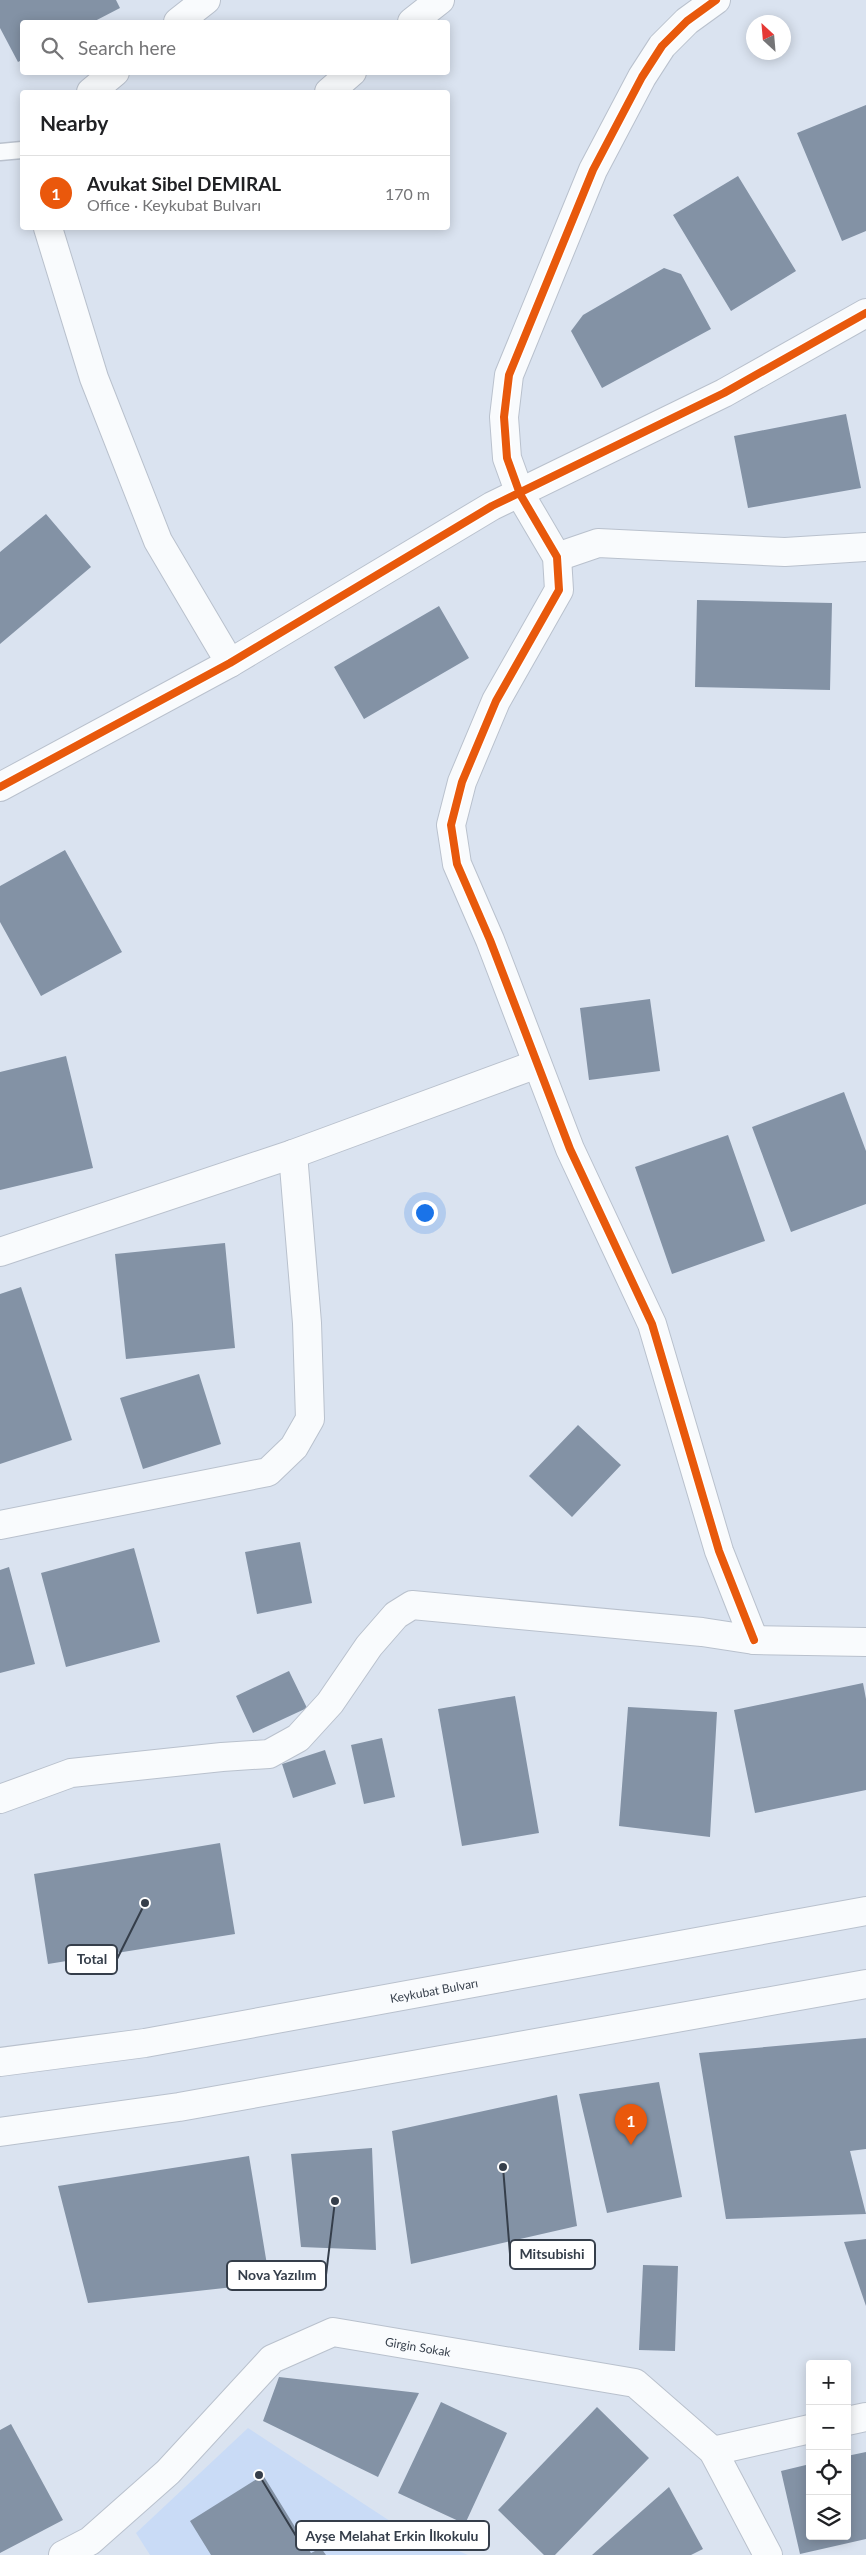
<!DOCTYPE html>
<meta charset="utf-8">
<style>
body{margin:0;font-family:Lato,sans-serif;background:#f6f6f6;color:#202124}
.controls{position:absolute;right:15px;bottom:15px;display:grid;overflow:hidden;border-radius:5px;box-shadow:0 2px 12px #0003}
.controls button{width:45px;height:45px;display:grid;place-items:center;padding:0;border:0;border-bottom:1px solid #e0e0e0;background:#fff;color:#202124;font:25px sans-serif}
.compass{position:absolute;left:746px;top:15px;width:45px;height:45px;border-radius:50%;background:#fff;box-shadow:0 2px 12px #0003;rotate:334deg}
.you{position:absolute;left:424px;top:1212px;width:18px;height:18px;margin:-12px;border:4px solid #fff;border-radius:50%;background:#1a73e8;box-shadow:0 0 0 8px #1a73e833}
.badge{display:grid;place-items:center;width:32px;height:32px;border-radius:50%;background:#ea580c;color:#fff;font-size:16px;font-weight:700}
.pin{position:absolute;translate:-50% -41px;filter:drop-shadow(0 1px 2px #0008)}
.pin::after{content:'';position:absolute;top:26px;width:18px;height:15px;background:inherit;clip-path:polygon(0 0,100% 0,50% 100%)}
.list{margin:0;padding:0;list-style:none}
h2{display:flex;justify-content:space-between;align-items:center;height:65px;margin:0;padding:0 20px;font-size:21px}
h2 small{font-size:16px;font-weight:400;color:#757577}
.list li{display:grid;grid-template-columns:32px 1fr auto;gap:15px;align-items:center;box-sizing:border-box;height:75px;padding:0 20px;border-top:1px solid #e0e0e0}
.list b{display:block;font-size:19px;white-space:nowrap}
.list p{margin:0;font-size:16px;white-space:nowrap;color:#757577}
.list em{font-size:16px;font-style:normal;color:#757577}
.icon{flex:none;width:28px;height:28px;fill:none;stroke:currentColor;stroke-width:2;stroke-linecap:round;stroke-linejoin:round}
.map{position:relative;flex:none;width:866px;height:2555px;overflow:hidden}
.search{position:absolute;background:#fff;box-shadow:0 2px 12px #0003;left:20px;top:20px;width:430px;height:55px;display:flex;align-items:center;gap:12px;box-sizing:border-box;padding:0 18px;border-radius:5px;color:#757577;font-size:19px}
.panel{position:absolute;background:#fff;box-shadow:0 2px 12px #0003;left:20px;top:90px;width:430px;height:140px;border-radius:5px}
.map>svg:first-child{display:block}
.built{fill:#c9dbf6}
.building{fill:#8392a5}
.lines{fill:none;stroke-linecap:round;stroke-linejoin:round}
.lane-casing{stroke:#b9c1cd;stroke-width:19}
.street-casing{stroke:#b9c1cd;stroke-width:30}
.highway-casing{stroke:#b9c1cd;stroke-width:30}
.lane{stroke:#f9fbfd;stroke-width:16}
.street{stroke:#f9fbfd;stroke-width:28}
.highway{stroke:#f9fbfd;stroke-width:28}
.cycleway-casing{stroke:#fff;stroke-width:11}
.cycleway{stroke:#e8590c;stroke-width:8}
.labels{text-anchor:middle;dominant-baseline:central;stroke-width:5;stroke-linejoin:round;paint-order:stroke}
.street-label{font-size:12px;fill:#353e4a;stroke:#fff}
.leader{fill:none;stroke:#353e4a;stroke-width:2}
.callout-dot{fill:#353e4a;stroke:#fff;stroke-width:2}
.callout{fill:#fff;stroke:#353e4a;stroke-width:2}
.callout-label{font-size:14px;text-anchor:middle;font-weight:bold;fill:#353e4a}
</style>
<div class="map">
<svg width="866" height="2555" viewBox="0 0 866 2555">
<rect width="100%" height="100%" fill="#dae3f0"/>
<path class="built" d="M248,2428L393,2523L468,2555H150L136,2533Z"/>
<path class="building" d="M0,0H116L120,8L93,22H22V60L18,62L0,28Z
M866,105V231L842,241L797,133Z
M738,176L796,271L731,311L673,215Z
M664,268L681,274L711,329L602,388L571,331L583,315Z
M846,414L861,488L748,508L734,436Z
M46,514L91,567L0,644V552Z
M697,600L832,603L830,690L695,687Z
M439,606L469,658L364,719L334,667Z
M65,850L122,952L41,996L0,922V886Z
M650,999L660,1071L589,1080L580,1008Z
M66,1056L93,1168L0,1190V1072Z
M844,1092L866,1151V1204L791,1232L752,1127Z
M728,1135L765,1241L672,1274L635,1167Z
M225,1243L235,1348L126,1359L115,1254Z
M21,1287L72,1440L0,1464V1294Z
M199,1374L221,1444L143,1469L120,1398Z
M578,1425L621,1465L572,1517L529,1476Z
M300,1542L312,1603L257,1614L245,1552Z
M134,1548L160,1642L66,1667L41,1573Z
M9,1567L35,1664L0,1673V1570Z
M289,1671L307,1708L253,1733L236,1696Z
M863,1683L866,1699V1790L755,1813L734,1710Z
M515,1696L539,1833L462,1846L438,1709Z
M628,1707L717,1712L710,1837L619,1826Z
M382,1738L395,1797L364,1804L351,1745Z
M325,1750L336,1784L293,1798L282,1764Z
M220,1843L235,1934L48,1964L34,1874Z
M866,2038V2149L850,2151L866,2214L726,2219L699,2053Z
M659,2082L682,2197L607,2213L579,2094Z
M557,2095L577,2226L411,2264L392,2131Z
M372,2148L376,2250L301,2247L291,2154Z
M249,2156L270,2283L88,2303L58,2186Z
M866,2239V2306L844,2242Z
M643,2265L678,2266L675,2351L639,2350Z
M279,2377L419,2393L378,2477L263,2421Z
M441,2402L507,2433L465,2524L398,2493Z
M597,2407L649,2458L555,2555H544L498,2510Z
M11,2424L63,2520L0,2553V2430Z
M866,2452V2539L800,2554L781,2471L810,2464V2536H847V2456Z
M263,2475L311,2553L321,2548L326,2555H211L190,2521Z
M669,2487L703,2549L691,2555H592Z"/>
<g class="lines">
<defs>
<path id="lane" d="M0,152L22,150"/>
<g id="street">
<path d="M716,0L687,21L662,46L642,77L593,170L509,375L504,417L507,458L520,494L557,557L559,590L496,701L462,782L451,825L457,864L490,940L570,1149L652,1324L719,1551L754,1640"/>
<path d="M178,22L206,0"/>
<path d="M412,22L440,0"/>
<path d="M91,92L115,72"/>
<path d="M329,92L352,72"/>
<path d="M48,228L94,378L158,541L230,663"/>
<path d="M557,557L598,543L785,552L866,547"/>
<path d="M0,787L230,663L492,506L724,393L866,313"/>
<path d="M0,1252L293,1154L537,1064"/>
<path d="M0,1525L268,1472L294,1447L310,1419L307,1323L293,1154"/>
<path d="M0,1799L71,1773L222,1757L269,1754L298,1738L330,1703L369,1646L396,1615L412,1605L702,1632L754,1640L866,1642"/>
<path d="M847,2421L866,2417"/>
<path d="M713,2451L810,2429"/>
<path id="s1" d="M63,2555L90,2541L168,2472L272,2359L333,2332L635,2383L713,2451L768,2555"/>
</g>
<g id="highway">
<path id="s2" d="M0,2062L145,2043L866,1911"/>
<path d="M0,2132L179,2107L866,1984"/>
</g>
</defs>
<use href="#lane" class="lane-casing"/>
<use href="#street" class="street-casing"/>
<use href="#highway" class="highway-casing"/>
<use href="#lane" class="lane"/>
<use href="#street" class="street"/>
<use href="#highway" class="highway"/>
<defs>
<path id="cycleway" d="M716,0L687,21L662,46L642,77L593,170L509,375L504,417L507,458L520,494L557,557L559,590L496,701L462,782L451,825L457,864L490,940L570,1149L652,1324L719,1551L754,1640
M0,787L230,663L492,506L724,393L866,313"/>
</defs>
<use href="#cycleway" class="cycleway-casing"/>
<use href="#cycleway" class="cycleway"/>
</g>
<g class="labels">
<g class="street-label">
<text stroke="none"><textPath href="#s2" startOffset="440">Keykubat Bulvarı</textPath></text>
<text stroke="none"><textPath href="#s1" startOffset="441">Girgin Sokak</textPath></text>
</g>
</g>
<path class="leader" d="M145 1903L117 1959M503 2167L510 2254M335 2201L326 2275M259 2475L296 2536"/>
<g class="callout-dot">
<circle cx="145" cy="1903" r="5"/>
<circle cx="503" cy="2167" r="5"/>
<circle cx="335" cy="2201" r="5"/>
<circle cx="259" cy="2475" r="5"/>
</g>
<g class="callout">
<rect x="66" y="1945" width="51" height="29" rx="5"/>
<rect x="510" y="2240" width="85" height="29" rx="5"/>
<rect x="227" y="2261" width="99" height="29" rx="5"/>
<rect x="296" y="2521" width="193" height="29" rx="5"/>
</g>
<g class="callout-label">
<text x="92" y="1964">Total</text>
<text x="552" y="2259">Mitsubishi</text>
<text x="277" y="2280">Nova Yazılım</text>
<text x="392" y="2541">Ayşe Melahat Erkin İlkokulu</text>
</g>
</svg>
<div class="controls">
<button>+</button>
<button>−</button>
<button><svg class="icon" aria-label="locate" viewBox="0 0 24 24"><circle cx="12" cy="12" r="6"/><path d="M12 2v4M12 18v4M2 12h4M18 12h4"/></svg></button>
<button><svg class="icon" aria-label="layers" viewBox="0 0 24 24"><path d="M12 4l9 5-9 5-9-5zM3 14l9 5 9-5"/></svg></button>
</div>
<svg class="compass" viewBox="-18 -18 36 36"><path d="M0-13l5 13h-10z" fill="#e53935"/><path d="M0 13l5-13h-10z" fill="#757577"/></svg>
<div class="you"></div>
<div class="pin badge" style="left:631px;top:2145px">1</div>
<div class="search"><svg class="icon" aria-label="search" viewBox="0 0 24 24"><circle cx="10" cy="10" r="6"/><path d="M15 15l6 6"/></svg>Search here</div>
<section class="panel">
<h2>Nearby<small></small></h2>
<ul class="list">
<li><span class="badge">1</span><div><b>Avukat Sibel DEMIRAL</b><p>Office · Keykubat Bulvarı</p></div><em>170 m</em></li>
</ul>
</section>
</div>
